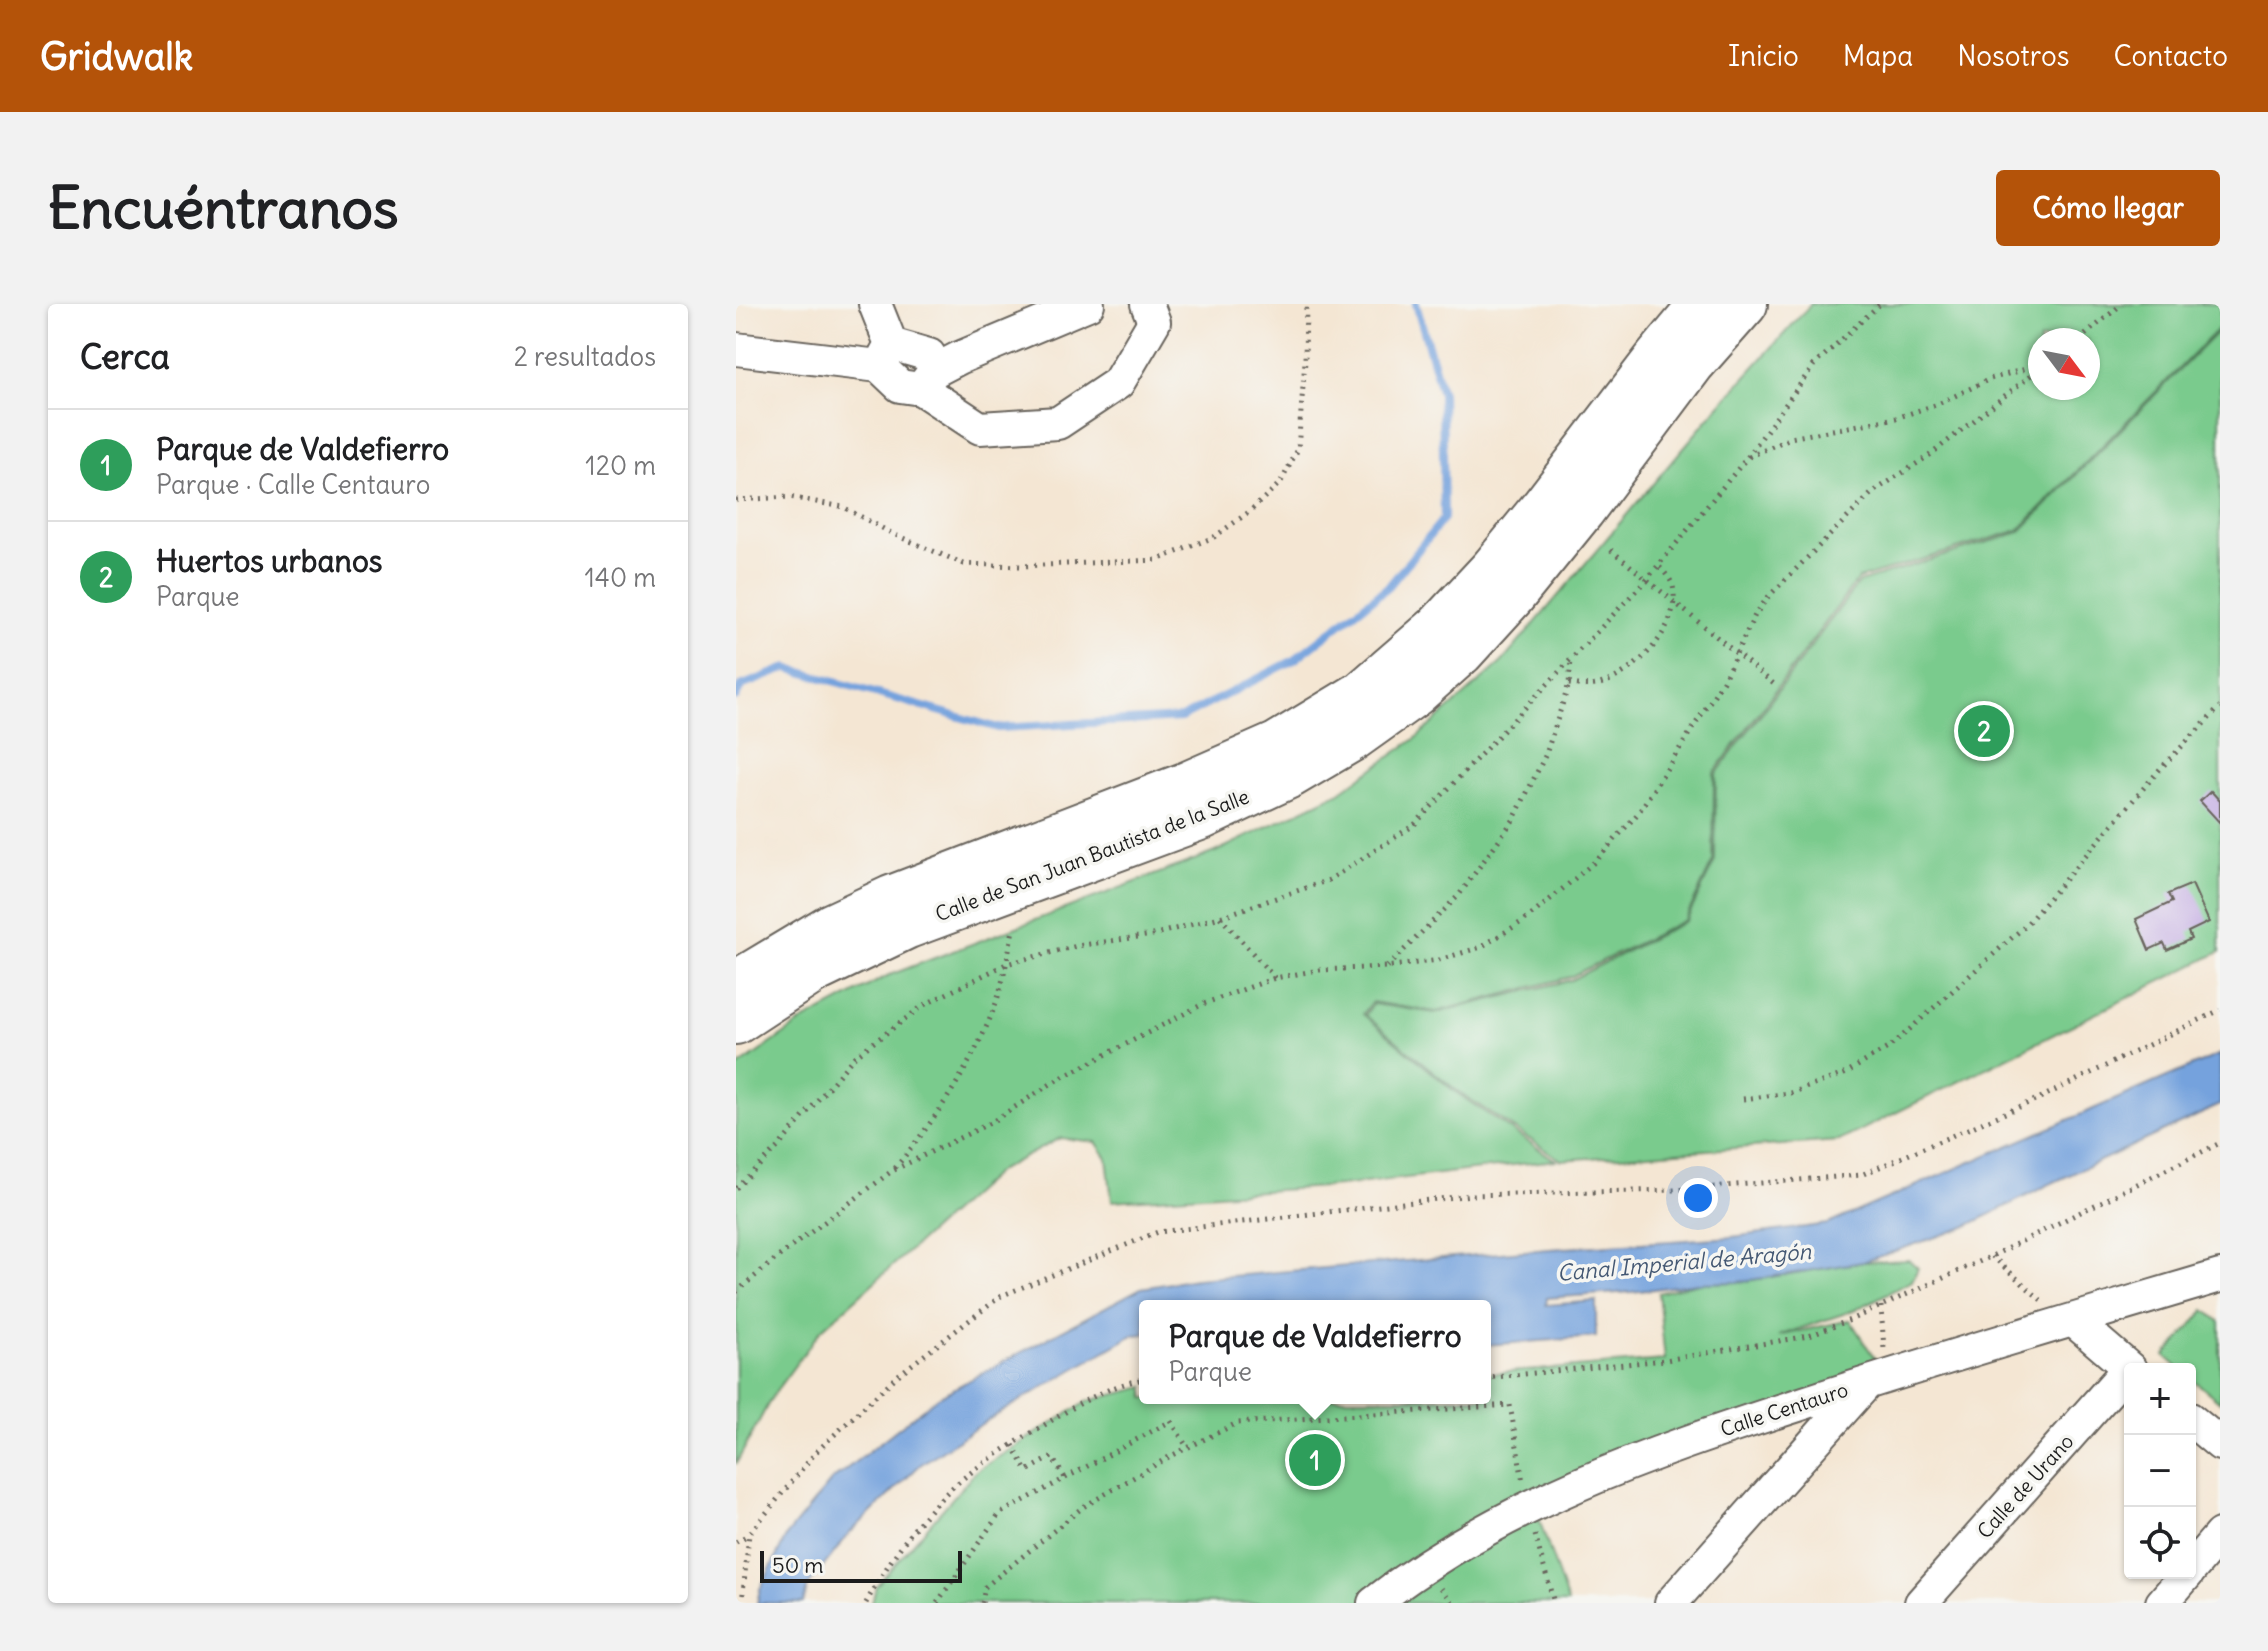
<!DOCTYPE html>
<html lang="es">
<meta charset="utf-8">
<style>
body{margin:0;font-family:Delius,sans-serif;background:#f2f2f2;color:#202124}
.controls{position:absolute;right:24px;bottom:24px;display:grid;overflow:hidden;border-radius:8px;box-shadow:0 2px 6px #0004}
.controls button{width:72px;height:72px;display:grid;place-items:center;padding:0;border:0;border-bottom:2px solid #e0e0e0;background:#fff;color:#202124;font:40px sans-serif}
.compass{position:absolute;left:1292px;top:24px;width:72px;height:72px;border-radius:50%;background:#fff;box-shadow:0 2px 6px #0004;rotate:122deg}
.scale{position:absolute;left:24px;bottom:20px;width:202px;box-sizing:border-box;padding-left:8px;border:4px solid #1c1c1c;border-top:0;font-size:22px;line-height:28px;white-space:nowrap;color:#1c1c1c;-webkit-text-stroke:6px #f6f6f2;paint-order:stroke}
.you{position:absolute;left:962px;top:894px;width:28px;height:28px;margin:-20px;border:6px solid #fff;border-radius:50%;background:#1a73e8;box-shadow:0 0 0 12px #1a73e833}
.badge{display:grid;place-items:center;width:52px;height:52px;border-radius:50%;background:#b45309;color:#fff;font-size:26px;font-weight:700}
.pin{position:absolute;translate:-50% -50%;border:4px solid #fff;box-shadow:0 2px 8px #0006}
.popup{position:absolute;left:403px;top:996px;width:352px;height:104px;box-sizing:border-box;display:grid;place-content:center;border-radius:8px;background:#fff;filter:drop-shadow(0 2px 6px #0005);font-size:26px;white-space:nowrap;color:#757577}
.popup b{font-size:30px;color:#202124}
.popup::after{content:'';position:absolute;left:50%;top:100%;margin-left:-16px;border:16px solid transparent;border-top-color:#fff}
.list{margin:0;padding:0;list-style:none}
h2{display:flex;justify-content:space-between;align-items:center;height:104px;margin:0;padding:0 32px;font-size:34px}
h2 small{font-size:26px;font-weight:400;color:#757577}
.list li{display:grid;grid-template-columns:52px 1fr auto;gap:24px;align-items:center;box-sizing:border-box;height:112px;padding:0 32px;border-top:2px solid #e0e0e0}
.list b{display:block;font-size:30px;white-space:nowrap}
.list p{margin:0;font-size:26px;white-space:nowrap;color:#757577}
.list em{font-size:26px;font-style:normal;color:#757577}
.icon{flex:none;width:44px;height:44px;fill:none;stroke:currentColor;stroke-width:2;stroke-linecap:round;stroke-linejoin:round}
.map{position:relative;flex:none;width:1484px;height:1299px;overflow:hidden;border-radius:8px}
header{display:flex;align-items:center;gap:48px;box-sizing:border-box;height:112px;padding:0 40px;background:#b45309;color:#fff}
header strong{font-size:38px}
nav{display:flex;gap:44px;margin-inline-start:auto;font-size:28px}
.intro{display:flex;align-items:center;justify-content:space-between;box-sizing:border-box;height:192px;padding:0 48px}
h1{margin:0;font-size:56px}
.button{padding:20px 36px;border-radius:8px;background:#b45309;color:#fff;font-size:28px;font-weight:700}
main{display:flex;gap:48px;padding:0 48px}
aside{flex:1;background:#fff;border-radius:8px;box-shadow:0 2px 6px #0004}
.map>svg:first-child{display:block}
.green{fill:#7acb8d;stroke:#4b7454;stroke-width:2;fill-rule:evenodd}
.water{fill:#74a2dd;stroke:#485f7c;stroke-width:2}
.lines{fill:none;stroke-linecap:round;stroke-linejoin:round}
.stream{stroke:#74a2dd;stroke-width:8}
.building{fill:#ba9fe0}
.minor-casing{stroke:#68635c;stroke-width:36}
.secondary-casing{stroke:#68635c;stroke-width:48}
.path{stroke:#68635c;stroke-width:5;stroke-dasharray:2 6;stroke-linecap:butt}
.minor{stroke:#fff;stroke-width:32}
.secondary{stroke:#fff;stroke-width:44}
.labels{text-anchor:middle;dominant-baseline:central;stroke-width:7;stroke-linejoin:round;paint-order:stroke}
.street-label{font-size:20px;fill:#1c1c1c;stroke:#f6f6f2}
.water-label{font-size:22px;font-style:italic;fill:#445873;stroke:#f6f6f2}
</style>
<header>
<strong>Gridwalk</strong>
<nav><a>Inicio</a><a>Mapa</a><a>Nosotros</a><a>Contacto</a></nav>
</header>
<div class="intro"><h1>Encuéntranos</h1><a class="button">Cómo llegar</a></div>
<main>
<aside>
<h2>Cerca<small>2 resultados</small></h2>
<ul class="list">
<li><span class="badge" style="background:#2e9e5b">1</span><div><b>Parque de Valdefierro</b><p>Parque · Calle Centauro</p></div><em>120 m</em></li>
<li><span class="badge" style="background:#2e9e5b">2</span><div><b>Huertos urbanos</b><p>Parque</p></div><em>140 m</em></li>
</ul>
</aside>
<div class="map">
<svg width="1484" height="1299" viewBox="0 0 1484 1299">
<rect width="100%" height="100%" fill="#f6f6f2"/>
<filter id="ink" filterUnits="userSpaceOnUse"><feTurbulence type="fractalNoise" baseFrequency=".0125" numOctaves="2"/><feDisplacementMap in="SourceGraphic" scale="16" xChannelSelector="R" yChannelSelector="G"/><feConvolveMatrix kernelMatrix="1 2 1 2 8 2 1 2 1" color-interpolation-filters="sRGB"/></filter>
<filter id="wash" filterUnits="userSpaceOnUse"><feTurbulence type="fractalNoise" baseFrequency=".006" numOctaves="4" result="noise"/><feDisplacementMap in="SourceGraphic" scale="32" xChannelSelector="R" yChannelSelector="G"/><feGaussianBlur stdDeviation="1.8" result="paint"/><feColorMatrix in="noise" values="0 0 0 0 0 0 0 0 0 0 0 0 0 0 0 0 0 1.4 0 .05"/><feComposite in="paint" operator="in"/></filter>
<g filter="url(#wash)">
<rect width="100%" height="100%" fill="#f4e6d3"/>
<path class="green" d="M1075,0H1484V23L1283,226L1122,275L978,469L977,557L949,616L834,673L700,708L636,698L627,710L718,787L819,856L604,882L376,897L371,854L360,838L324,834L262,867L85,1026L37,1091L0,1160V764L67,717L151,672L479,548L602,489L679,435L766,358L982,103ZM1304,36H1352V84H1304Z
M1484,25V648L1103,837L825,856L720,786L629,711L637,700L700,709L835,676L950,617L979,557L980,470L1123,278L1284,228Z
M1173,956L1182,964L1176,977L1119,1006L1042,1032L1114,1016L1150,1072L929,1144L803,1215L832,1299H136L140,1282L240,1167L352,1097L409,1083V1094H749V1070L929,1056L922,989L963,979L1003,978L1128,958Z
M1469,1006L1484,1018V1098L1454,1073V1065H1444L1429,1052Z"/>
<path class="water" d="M1484,750V801L1314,880L1229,923L1127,958L1003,978L962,979L896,988L811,994L810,1001L860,997V1033L749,1041V1002H409V1030L397,1031L340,1064L252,1116L184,1161L113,1230L72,1282L67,1299H21L24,1285L51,1231L95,1177L202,1093L405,984L460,975L813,945L996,933L1092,920Z"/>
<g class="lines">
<path class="stream" d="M0,393L5,382L51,364L262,424L445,414L558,356L653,282L708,214L706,90L680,0"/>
</g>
<g id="blocks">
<path class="building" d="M1475,487L1484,497V519L1464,497Z
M1456,580L1473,618L1452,628L1455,635L1431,646L1428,639L1413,646L1400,615L1436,598L1432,590Z"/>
</g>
</g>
<g filter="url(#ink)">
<use href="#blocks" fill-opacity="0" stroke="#68635c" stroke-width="2"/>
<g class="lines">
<defs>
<path id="minor" d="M139,0L155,40
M0,45L143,62L164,82L185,85L198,67L193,51L155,40L143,62
M198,67L223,54L352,0
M185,85L244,124L322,119L382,79L418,18L411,0
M1337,1016L1394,1065
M1454,1115L1484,1140
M1454,1266L1484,1231
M638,1299C763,1201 913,1149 1062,1101C1202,1055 1343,1014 1484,972
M935,1299L1130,1080
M1185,1299L1393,1064
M1426,1299L1452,1269"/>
<path id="secondary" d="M0,679L95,622L155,594L449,481L540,441L626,389L701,324L757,264L807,203L921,54L966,0
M0,718L78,667L172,622L466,513L555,471L616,435L679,390L726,348L777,292L846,207L956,60L1009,0"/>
</defs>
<use href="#minor" class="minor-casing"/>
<use href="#secondary" class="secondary-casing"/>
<path class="path" d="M1343,36L1386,0
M1013,153L1054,134L1160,114L1202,100L1254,75L1304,61
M0,196L53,193L107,203L157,230L228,260L285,262L421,256L478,233L513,208L545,178L562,145L569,57L570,0
M875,246L1039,381
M833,380C842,381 855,383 864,380C900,369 946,323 937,282C935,275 927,267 923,262
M484,613L539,674
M651,663L723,591L778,515L810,450L833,380L835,356
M1007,795L1055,789L1108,770L1155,742L1289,622L1424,465L1484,403
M159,864C200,815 238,759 260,699C268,676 272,650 277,626
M0,884L42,843L118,753L188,701L270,660L341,642L416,631L484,613L593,576L678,521L911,275L1010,155L1078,61L1144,0
M1256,952L1305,996
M0,988L42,953L156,867L254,819L321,776L467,700L539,674L583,666L650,663L703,656L745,643L792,614L862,555L903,508L987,377L1019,311L1032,293L1137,188L1194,151L1304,64
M1145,1002L1148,1045
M749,1074L929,1056L1073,1032L1114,1016L1256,952L1484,839
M277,1141L291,1167L316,1153L329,1174
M799,1231L818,1299
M0,1238L12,1231
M705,1284L717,1299
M6,1299L13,1230L80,1148L161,1072L265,992L422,928L736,891L938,886L1125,871L1306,793L1484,706
M130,1299C152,1258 183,1213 218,1182C247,1157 282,1137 315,1117C342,1100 376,1080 409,1075
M201,1299L263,1210L435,1117L451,1143
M246,1299L249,1283L347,1203L431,1154L501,1119L774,1101L787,1178"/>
<use href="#minor" class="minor"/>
<use href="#secondary" class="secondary"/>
</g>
</g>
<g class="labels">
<g class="street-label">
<text transform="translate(356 551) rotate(-21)">Calle de San Juan Bautista de la Salle</text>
<text transform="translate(1048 1105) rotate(-18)">Calle Centauro</text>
<text transform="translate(1289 1182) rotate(-48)">Calle de Urano</text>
</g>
<g class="water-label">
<text transform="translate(948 958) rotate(-5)">Canal Imperial de Aragón</text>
</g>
</g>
</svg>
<div class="controls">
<button>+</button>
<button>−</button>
<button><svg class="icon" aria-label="locate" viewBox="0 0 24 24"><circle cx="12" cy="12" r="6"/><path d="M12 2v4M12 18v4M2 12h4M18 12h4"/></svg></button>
</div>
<svg class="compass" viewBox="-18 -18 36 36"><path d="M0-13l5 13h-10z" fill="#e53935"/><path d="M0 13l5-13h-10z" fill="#757577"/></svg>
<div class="scale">50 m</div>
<div class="you"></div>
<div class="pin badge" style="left:579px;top:1156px;background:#2e9e5b">1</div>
<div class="popup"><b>Parque de Valdefierro</b>Parque</div>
<div class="pin badge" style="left:1248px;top:427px;background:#2e9e5b">2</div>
</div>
</main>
